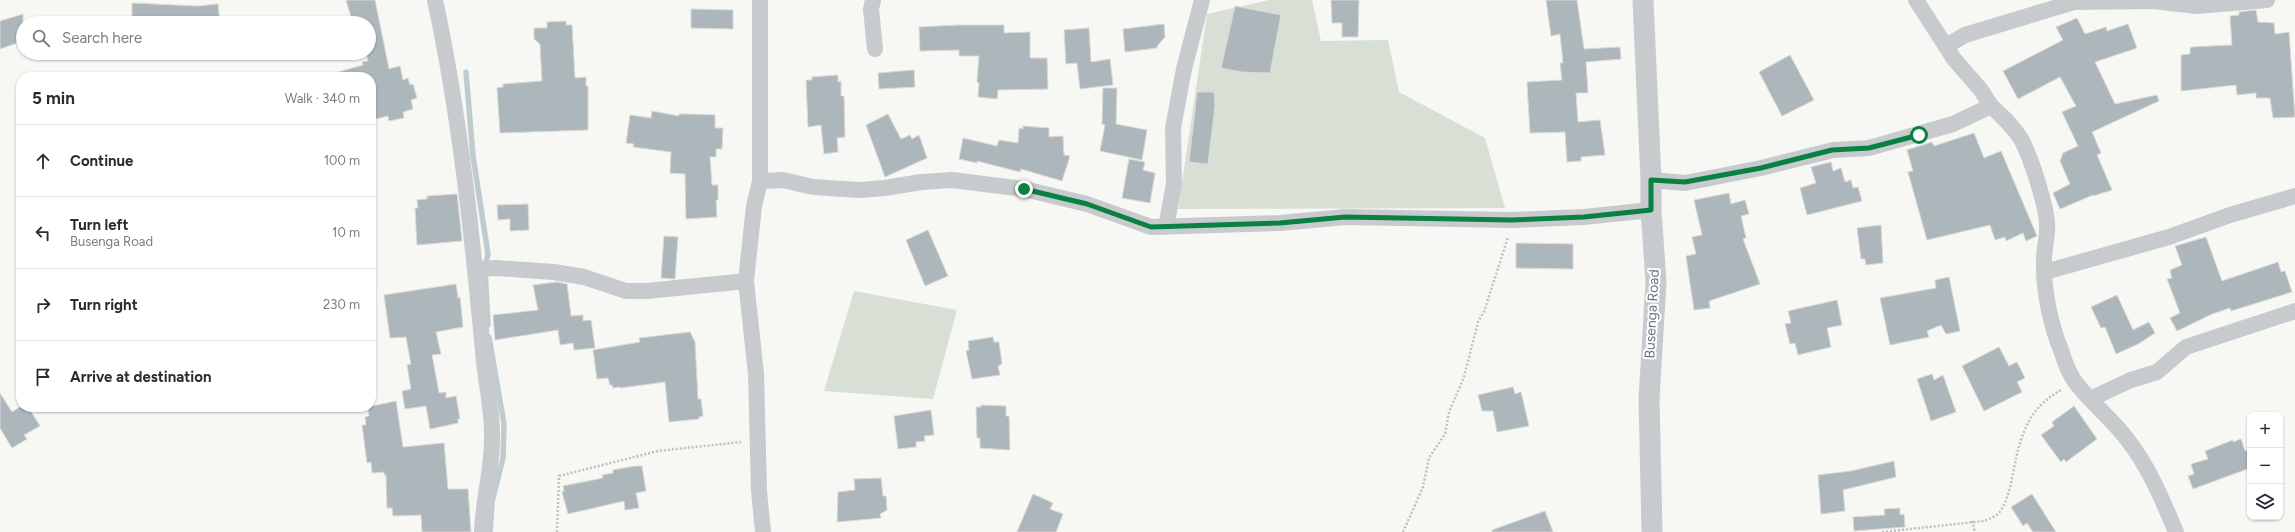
<!DOCTYPE html>
<meta charset="utf-8">
<style>
body{margin:0;font-family:Figtree,sans-serif;background:#f2f2f3;color:#2b2b33}
.controls{position:absolute;right:12px;bottom:12px;display:grid;overflow:hidden;border-radius:8px;box-shadow:0 1px 3px #0004}
.controls button{width:36px;height:36px;display:grid;place-items:center;padding:0;border:0;border-bottom:1px solid #e1e1e2;background:#fff;color:#2b2b33;font:20px sans-serif}
.stop{position:absolute;width:12px;height:12px;margin:-9px;border:3px solid #0b8043;border-radius:50%;background:#fff}
.stop.end{background:#0b8043;border-color:#fff;box-shadow:0 1px 4px #0008}
.list{margin:0;padding:0;list-style:none}
h2{display:flex;justify-content:space-between;align-items:center;height:52px;margin:0;padding:0 16px;font-size:17px}
h2 small{font-size:13px;font-weight:400;color:#7c7c81}
.list li{display:grid;grid-template-columns:26px 1fr auto;gap:12px;align-items:center;box-sizing:border-box;height:72px;padding:0 16px;border-top:1px solid #e1e1e2}
.list b{display:block;font-size:15px;white-space:nowrap}
.list p{margin:0;font-size:13px;white-space:nowrap;color:#7c7c81}
.list em{font-size:13px;font-style:normal;color:#7c7c81}
.icon{flex:none;width:22px;height:22px;fill:none;stroke:currentColor;stroke-width:2;stroke-linecap:round;stroke-linejoin:round}
.map{position:relative;flex:none;width:2295px;height:532px;overflow:hidden}
.search{position:absolute;background:#fff;box-shadow:0 1px 3px #0004;left:16px;top:16px;width:360px;height:44px;display:flex;align-items:center;gap:10px;box-sizing:border-box;padding:0 14px;border-radius:22px;color:#7c7c81;font-size:15px}
.panel{position:absolute;background:#fff;box-shadow:0 1px 3px #0004;left:16px;top:72px;width:360px;height:340px;border-radius:16px}
.map>svg:first-child{display:block}
.green{fill:#d8e0d5}
.lines{fill:none;stroke-linecap:round;stroke-linejoin:round}
.stream{stroke:#c0cbd0;stroke-width:5.5}
.building{fill:#adb6bb;stroke:#d9d9d6}
.path{stroke:#bec1c3;stroke-width:2.5;stroke-dasharray:2 2;stroke-linecap:butt}
.minor{stroke:#c7cbce;stroke-width:16}
.tertiary{stroke:#c7cbce;stroke-width:21}
.route{stroke:#0b8043;stroke-width:5}
.labels{text-anchor:middle;dominant-baseline:central;stroke-width:4;stroke-linejoin:round;paint-order:stroke}
.street-label{font-size:14px;fill:#647787;stroke:#fff}
</style>
<div class="map">
<svg width="2295" height="532" viewBox="0 0 2295 532">
<rect width="100%" height="100%" fill="#f7f7f4"/>
<path class="green" d="M1269,0H1312L1321,41L1388,40L1399,92L1485,138L1505,208L1178,209L1207,14Z
M854,291L957,310L933,399L824,391Z"/>
<g class="lines">
<path class="stream" d="M466,72L473,156L488,254L485,268L488,325
M489,337L504,424L503,458L492,502L490,532"/>
</g>
<path class="building" d="M346,0H375L389,69L400,66L403,80L408,78L410,85L413,84L417,98L411,100L413,109L403,112L404,118L389,121L388,116L376,119L374,110H371V77H335V73L363,65L362,62L368,61L366,53H369V23H353Z
M1331,0H1359L1358,37H1342V23H1332Z
M1546,0H1577L1584,49L1620,47L1621,59L1586,62L1588,93H1576L1578,122L1600,120L1605,155L1581,157V161L1567,162L1565,132L1530,133L1527,82L1562,80L1560,63H1563L1560,34L1551,36Z
M132,3L198,6L218,4L220,23H132Z
M1235,6L1281,15L1270,73L1242,72L1221,68Z
M691,9L733,10V29L691,28Z
M2256,10L2258,22L2274,23L2275,34L2289,32L2295,117L2273,118L2270,98H2256V93L2237,95L2236,85L2181,91V55L2190,54V48L2192,47L2232,45L2230,16L2239,15V12Z
M23,14V41L0,49V21Z
M2077,18L2085,34L2106,27L2107,31L2128,24L2137,48L2095,62L2115,104L2157,95L2159,101L2092,132L2101,153L2097,155L2112,190L2093,196V195L2060,209L2053,193L2070,184L2060,161L2063,153L2078,146L2062,112L2076,106L2060,77L2018,99L2003,71L2063,40L2056,27Z
M566,21V25H572L575,78L586,77V86H588V130L500,133L497,88L503,87V84L542,81L540,44L534,39V28H547V22Z
M1164,24L1165,37L1157,46V48L1125,52L1123,29Z
M958,25H1004V33L1030,32V58H1047L1048,89L998,90L997,99L978,97L979,83L977,82L979,56H959V50L920,51L919,27Z
M1089,28L1091,62L1110,59L1113,85L1080,89L1077,63L1066,64L1064,30Z
M1790,55L1814,100L1782,116L1759,72Z
M914,70L915,87L879,89L878,73Z
M838,75V82L841,81V96H844L845,137L837,138L838,152L824,154L821,125L808,127L806,80H812V77Z
M1103,88H1117L1116,124L1147,130L1142,160L1100,151L1105,125L1102,124Z
M1197,92H1214L1215,106L1208,164L1189,162Z
M652,111L679,116V114H690L715,115V128H723L722,149H716V157H710L712,185H718V200H716L717,217L686,219L685,174L670,173L671,152L633,147L634,144L626,143L630,115L651,118Z
M888,114L901,139L910,135L912,139L919,135L927,158L885,177L866,125Z
M1023,126L1049,128V137L1063,136L1064,155L1070,156L1062,181L1021,169L1020,172L977,161V163L959,159L963,138L997,146L999,140L1018,143L1019,128L1023,129Z
M1974,133L1984,158L2001,151L2037,236L2026,241L2023,233L2006,241L2005,237L1995,240L1990,225L1927,240L1908,172L1913,171L1907,150L1932,142L1934,146Z
M1129,159L1145,162L1143,170L1155,173L1150,203L1122,198Z
M1831,162L1833,171L1841,168L1845,182L1851,180L1853,188L1858,187L1862,201L1807,215L1800,188L1816,183L1811,167Z
M1729,193L1731,204L1745,200L1749,214L1741,216L1746,238L1743,239L1760,284L1709,301L1710,308L1694,310L1686,256L1696,254L1692,237L1702,235L1694,200Z
M457,194L462,241L417,245L415,208H418L417,200L427,199V196Z
M528,204L529,230L510,231V219L498,220L497,205Z
M1881,225L1883,263L1866,265L1865,259H1861L1857,228Z
M928,230L948,276L925,286L906,240Z
M664,236L678,237L675,279L661,278Z
M2206,237L2222,281L2278,262L2281,272L2285,271L2292,292L2231,311L2230,308L2212,314L2177,331L2170,318L2180,313L2167,279L2172,278L2170,270L2182,265L2175,246Z
M1516,243L1573,244V269L1516,268Z
M1949,277L1960,331L1946,334L1941,325L1927,331L1929,337L1890,345L1880,298L1936,288L1935,280Z
M557,282L567,284L571,316L583,315V321L591,320L595,348L574,350L573,343L560,345L558,330L495,340L493,315L538,310L533,285Z
M456,284L458,298L460,297L463,327L436,332L441,354L432,355L439,393L446,392V398L456,396L460,419H458V423L430,429L426,406L405,409L402,391L411,389L407,365L411,364L406,337L390,338L384,295Z
M2117,295L2133,330L2149,322L2155,333L2138,344L2116,354L2105,327L2101,328L2091,307Z
M1837,300L1842,325L1827,328L1831,347L1798,355L1795,343L1790,344L1785,324L1791,323L1788,311Z
M690,332L695,342L698,399H701L703,416L699,417V419L669,422L665,382L620,388L619,387L613,388L612,385H610L608,378L597,379L593,350L640,342L639,338Z
M993,337L994,342H999L1002,364L998,366L1000,375L972,379L966,351L969,350L968,341Z
M1999,347L2009,366L2017,362L2025,378L2017,382L2022,392L1984,411L1962,366Z
M1932,374L1934,380L1943,375L1956,412L1931,421L1917,379Z
M1513,387L1515,394L1521,392L1529,426L1497,432L1493,411H1482L1478,395Z
M0,393L12,412L20,407H28L40,426L24,435L27,439L12,448L0,428Z
M396,401L403,447L444,443L448,489H468L471,532H422L421,515L393,516L392,508H387L386,475H384V472L372,473L371,462L367,463L362,425H366L365,417L369,416L368,407Z
M981,405L1006,406V416H1009L1010,450L980,448V438H977L976,407H981Z
M2074,406L2097,439L2066,462L2064,459L2061,462L2041,435L2054,426L2052,422Z
M931,410L934,435L924,436L925,441L916,442V447L898,449L894,416Z
M2241,439L2245,451L2250,449V468L2193,489L2188,476L2194,474L2191,464L2208,459L2205,451L2233,440V442Z
M1894,461L1896,477L1843,490L1845,511L1821,514L1818,475L1851,471Z
M635,466H642L646,491L636,493L639,508L625,510L624,501L568,514L562,492L564,491L563,486L603,478L602,475L613,473V470Z
M881,478L883,496H886L887,510L880,514L881,518L837,522L838,492L855,490L854,479Z
M1033,494L1053,503L1050,509L1063,514L1056,532H1017Z
M2032,494L2056,532H2033L2027,523L2023,526L2011,507Z
M1900,508V515L1904,514L1905,527L1854,531L1853,517L1885,515L1884,509Z
M1545,511L1553,532H1492V530Z"/>
<g class="lines">
<path class="path" d="M1972,521L1975,532
M557,532L559,476L658,451L741,442
M1403,532L1423,487L1429,458L1445,434L1449,412L1464,377L1478,322L1484,312L1508,237
M1882,532L1984,521C1989,519 1994,517 1998,514C2005,506 2009,493 2011,483C2019,444 2023,411 2061,390"/>
<path class="minor" d="M435,0C460,116 472,234 483,351C485,381 493,409 492,439C492,470 483,501 482,532
M760,0V181L754,206L746,281L756,374L759,491L763,532
M873,0L871,9L875,49
M1916,0L1954,59L1981,90L1991,106
M1946,46L1965,35L2074,2L2153,1L2197,6L2267,0
M1651,180L1685,183L1761,168L1833,150L1869,148L1953,124L1991,106C2002,116 2013,126 2021,139C2030,155 2046,204 2047,223C2048,234 2045,244 2044,256C2043,288 2050,323 2062,353C2065,363 2070,375 2076,383C2091,403 2112,419 2127,439C2149,467 2162,499 2176,532
M760,181L783,180L813,187L859,190L885,188L921,182L952,180L1024,189L1087,204L1151,227L1280,223L1345,217L1512,220L1584,217L1651,210
M1166,227L1174,184L1173,128L1184,69L1202,0
M475,269L496,268L554,272L584,277L626,291H647L746,281
M2045,272L2169,237L2230,215L2295,196
M2090,399L2131,380L2157,372L2186,347L2295,311"/>
<path class="tertiary" d="M1643,0L1651,180V210L1656,282L1649,399L1652,532"/>
</g>
<g class="lines">
<path class="route" d="M1024,189L1087,204L1151,227L1280,223L1345,217L1512,220L1584,217L1651,210V180L1685,182L1761,168L1832,150L1869,148L1919,135"/>
</g>
<g class="labels">
<g class="street-label">
<text transform="translate(1652 314) rotate(-87)">Busenga Road</text>
</g>
</g>
</svg>
<div class="controls">
<button>+</button>
<button>−</button>
<button><svg class="icon" aria-label="layers" viewBox="0 0 24 24"><path d="M12 4l9 5-9 5-9-5zM3 14l9 5 9-5"/></svg></button>
</div>
<div class="stop" style="left:1919px;top:135px"></div>
<div class="stop end" style="left:1024px;top:189px"></div>
<div class="search"><svg class="icon" aria-label="search" viewBox="0 0 24 24"><circle cx="10" cy="10" r="6"/><path d="M15 15l6 6"/></svg>Search here</div>
<section class="panel">
<h2>5 min<small>Walk · 340 m</small></h2>
<ul class="list">
<li><svg class="icon" aria-label="ahead" viewBox="0 0 24 24"><path d="M12 20V5M6 11l6-6 6 6"/></svg><div><b>Continue</b></div><em>100 m</em></li>
<li><svg class="icon" aria-label="left" viewBox="0 0 24 24"><path d="M17 20v-9H6M10 6l-5 5 5 5"/></svg><div><b>Turn left</b><p>Busenga Road</p></div><em>10 m</em></li>
<li><svg class="icon" aria-label="right" viewBox="0 0 24 24"><path d="M7 20v-9h11M14 6l5 5-5 5"/></svg><div><b>Turn right</b></div><em>230 m</em></li>
<li><svg class="icon" aria-label="arrive" viewBox="0 0 24 24"><path d="M6 21V4h12l-3 4 3 4H6"/></svg><div><b>Arrive at destination</b></div></li>
</ul>
</section>
</div>
